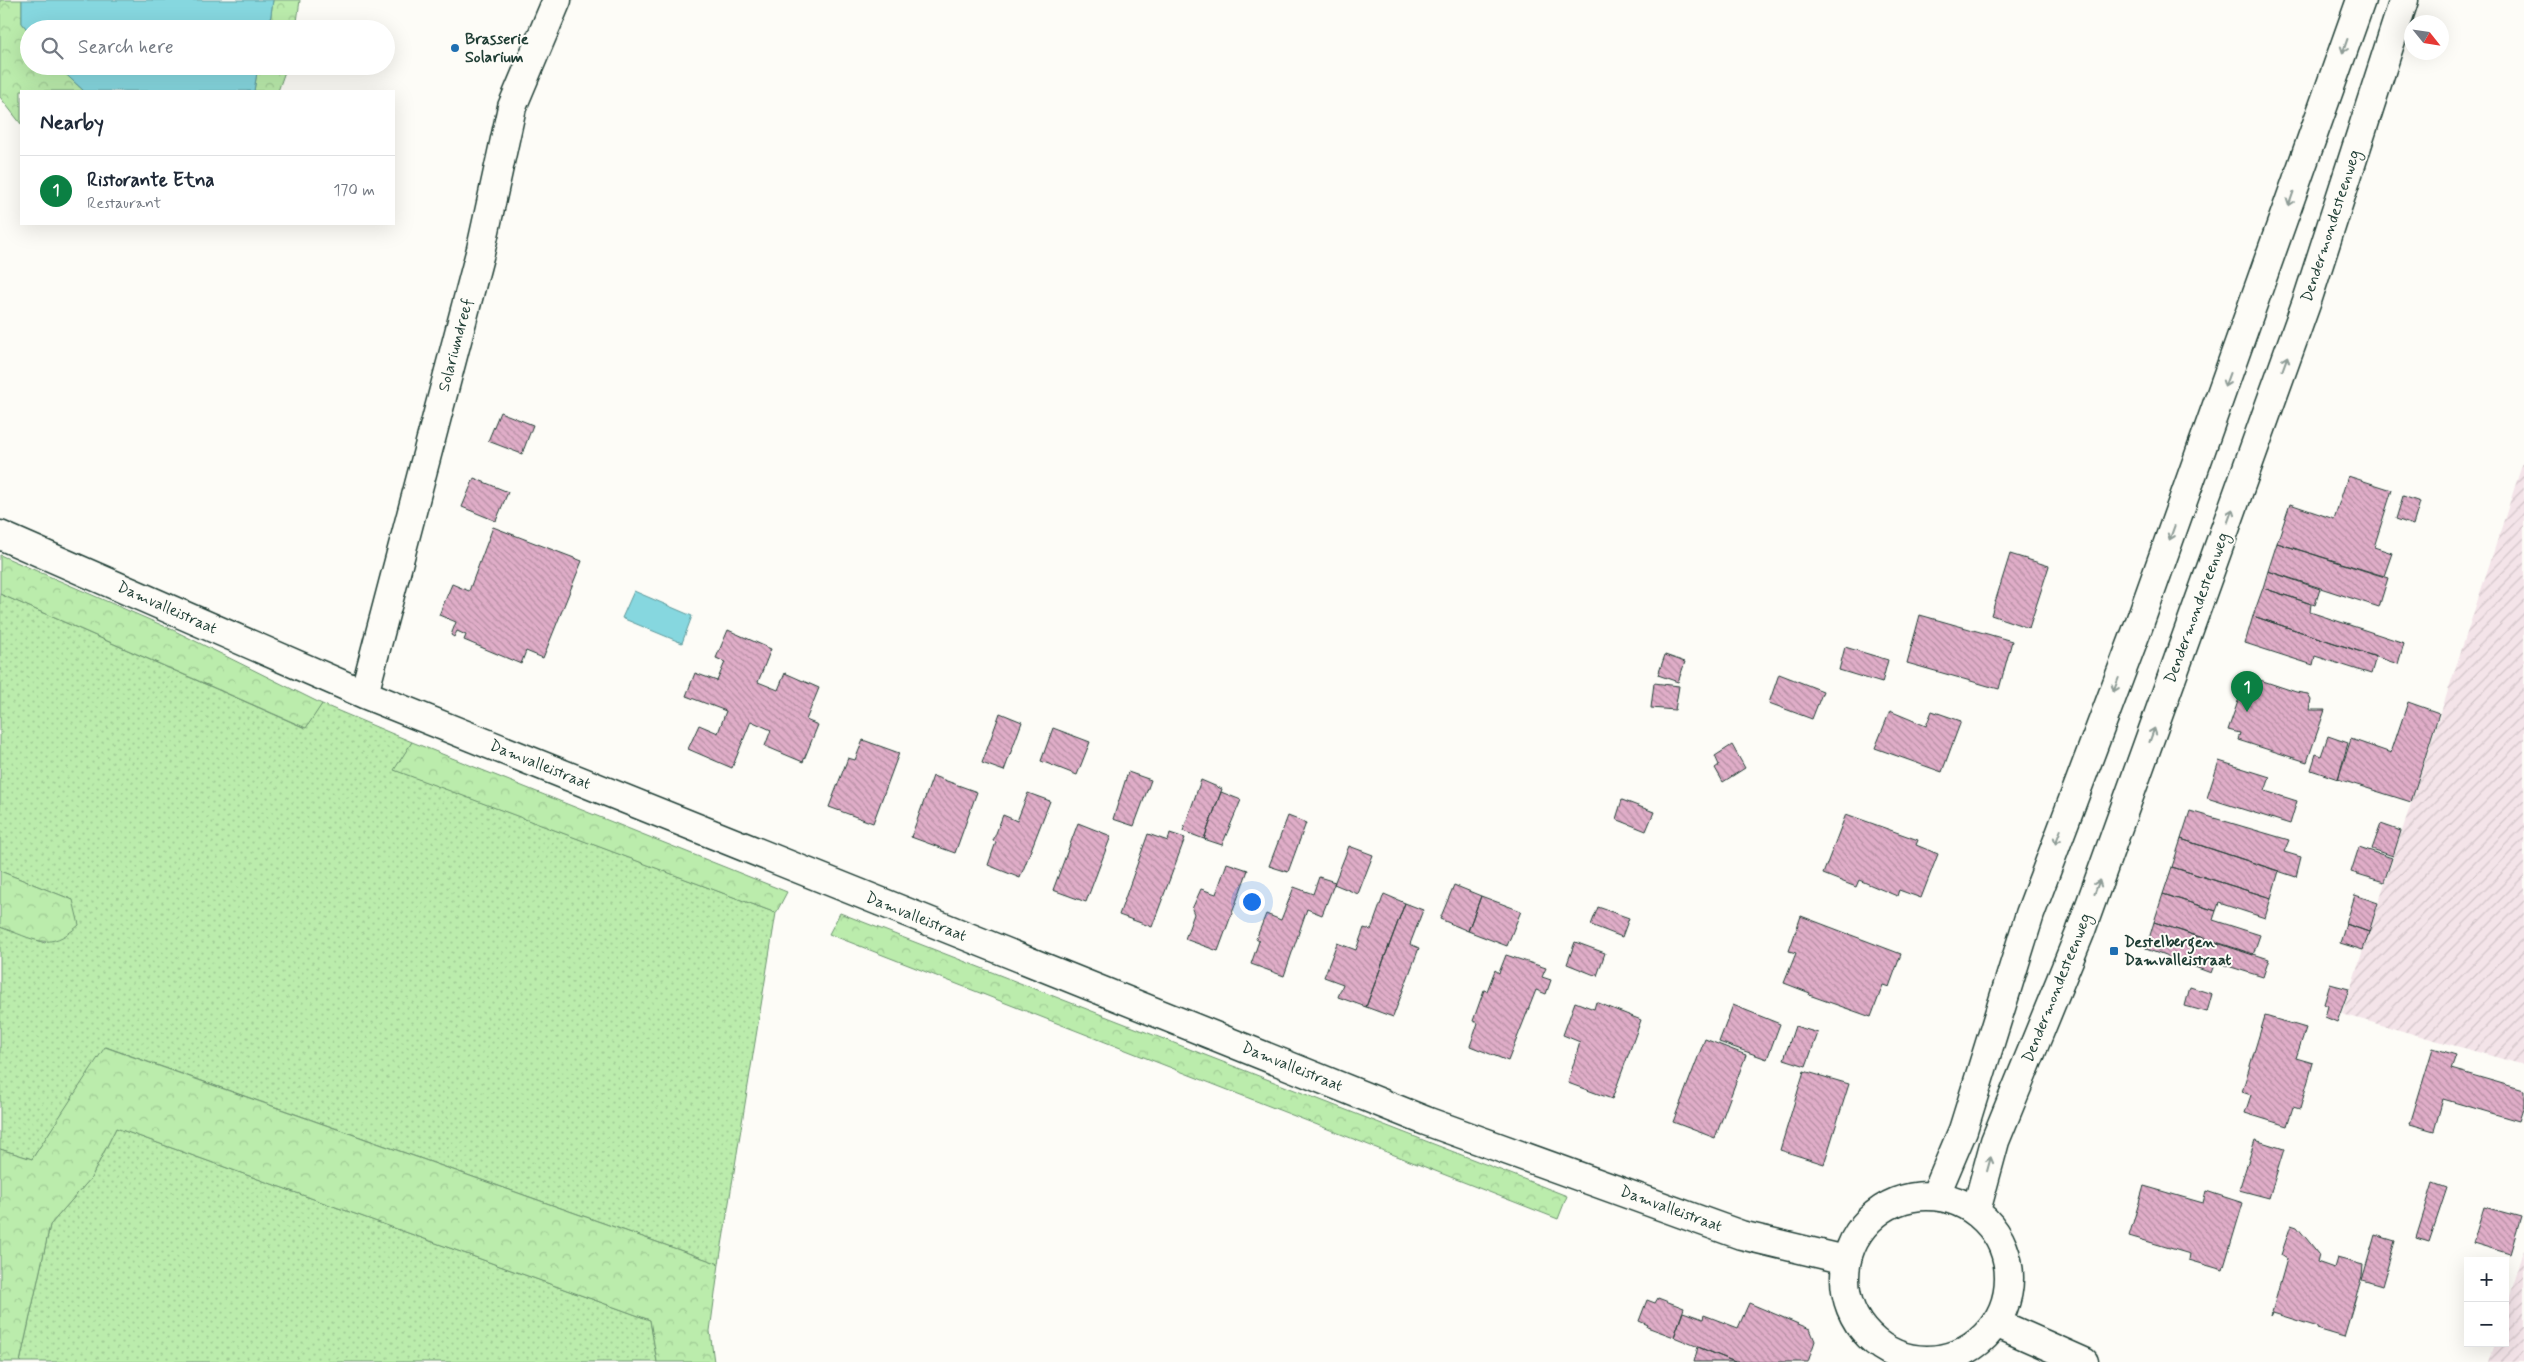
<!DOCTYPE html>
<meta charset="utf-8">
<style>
body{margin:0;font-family:Mynerve,sans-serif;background:#f6f6f7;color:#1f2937}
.controls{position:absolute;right:15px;bottom:15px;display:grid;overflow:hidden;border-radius:0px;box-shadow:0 5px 20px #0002}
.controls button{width:45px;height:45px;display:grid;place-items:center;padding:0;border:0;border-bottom:1px solid #e0e1e3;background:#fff;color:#1f2937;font:25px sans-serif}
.compass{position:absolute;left:2404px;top:15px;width:45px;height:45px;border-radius:50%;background:#fff;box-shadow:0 5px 20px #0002;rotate:120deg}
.you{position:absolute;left:1251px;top:901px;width:18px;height:18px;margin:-12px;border:4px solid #fff;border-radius:50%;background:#1a73e8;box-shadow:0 0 0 8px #1a73e833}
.badge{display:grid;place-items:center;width:32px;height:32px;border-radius:50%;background:#0b8043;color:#fff;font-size:16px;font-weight:700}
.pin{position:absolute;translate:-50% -41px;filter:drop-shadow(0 1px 2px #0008)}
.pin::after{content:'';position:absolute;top:26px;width:18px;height:15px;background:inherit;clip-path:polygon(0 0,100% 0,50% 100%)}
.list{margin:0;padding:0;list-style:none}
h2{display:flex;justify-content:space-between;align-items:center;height:65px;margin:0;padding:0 20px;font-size:21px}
h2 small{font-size:16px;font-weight:400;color:#747a83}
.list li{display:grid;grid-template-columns:32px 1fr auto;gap:15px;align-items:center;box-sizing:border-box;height:70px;padding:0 20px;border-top:1px solid #e0e1e3}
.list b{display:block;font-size:19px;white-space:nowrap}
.list p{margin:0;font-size:16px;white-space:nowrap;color:#747a83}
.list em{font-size:16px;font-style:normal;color:#747a83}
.icon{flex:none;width:28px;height:28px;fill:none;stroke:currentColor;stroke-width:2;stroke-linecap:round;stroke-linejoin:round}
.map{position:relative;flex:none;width:2524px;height:1362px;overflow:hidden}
.search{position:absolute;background:#fff;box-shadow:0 5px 20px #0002;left:20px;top:20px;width:375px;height:55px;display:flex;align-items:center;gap:12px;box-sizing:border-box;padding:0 18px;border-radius:28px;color:#747a83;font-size:19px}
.panel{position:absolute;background:#fff;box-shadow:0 5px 20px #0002;left:20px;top:90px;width:375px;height:135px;border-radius:0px}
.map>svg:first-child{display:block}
.industrial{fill:url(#industrial-furrows)}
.grass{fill:url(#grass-dots);stroke:#6d9470}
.forest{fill:url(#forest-crowns);stroke:#6d9470}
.water{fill:#86d7df;stroke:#5d999b}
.building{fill:url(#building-back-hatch);stroke:#1f3d34}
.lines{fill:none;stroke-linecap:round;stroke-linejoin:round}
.minor-casing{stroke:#1f3d34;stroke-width:31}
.major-casing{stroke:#1f3d34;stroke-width:31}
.minor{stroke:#fdfcf7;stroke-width:28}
.major{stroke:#fdfcf7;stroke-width:28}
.oneway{stroke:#8e9c96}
.poi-dot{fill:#1f6fb2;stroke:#fdfcf7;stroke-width:2}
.labels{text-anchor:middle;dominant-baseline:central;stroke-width:4;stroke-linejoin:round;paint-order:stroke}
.poi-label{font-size:16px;font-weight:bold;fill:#1f3d34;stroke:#fdfcf7;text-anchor:start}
.street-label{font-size:16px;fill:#1f3d34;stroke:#fdfcf7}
</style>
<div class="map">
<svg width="2524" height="1362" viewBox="0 0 2524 1362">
<defs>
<pattern id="industrial-furrows" width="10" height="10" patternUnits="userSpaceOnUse" patternTransform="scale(1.25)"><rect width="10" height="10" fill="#f4e4e9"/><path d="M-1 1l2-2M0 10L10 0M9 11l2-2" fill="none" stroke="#d1c4c8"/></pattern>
<pattern id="grass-dots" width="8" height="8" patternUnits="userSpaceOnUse" patternTransform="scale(1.25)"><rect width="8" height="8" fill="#bbecac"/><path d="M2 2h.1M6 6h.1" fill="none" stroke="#a0cb95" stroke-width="1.8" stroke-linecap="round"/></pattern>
<pattern id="forest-crowns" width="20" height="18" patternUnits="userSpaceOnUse" patternTransform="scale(1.25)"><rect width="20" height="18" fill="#bbecac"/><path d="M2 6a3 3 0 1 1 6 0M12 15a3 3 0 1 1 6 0" fill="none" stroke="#a0cb95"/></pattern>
<pattern id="building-back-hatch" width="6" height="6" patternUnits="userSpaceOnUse" patternTransform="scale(1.25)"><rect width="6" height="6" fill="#e0adc8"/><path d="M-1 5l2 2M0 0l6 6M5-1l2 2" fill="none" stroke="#b58ea3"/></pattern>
</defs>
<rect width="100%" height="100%" fill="#fdfcf7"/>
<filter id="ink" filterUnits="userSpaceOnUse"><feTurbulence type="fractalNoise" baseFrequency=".02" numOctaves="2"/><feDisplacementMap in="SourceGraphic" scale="10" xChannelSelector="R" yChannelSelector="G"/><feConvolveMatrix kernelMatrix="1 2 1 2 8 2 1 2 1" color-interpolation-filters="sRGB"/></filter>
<g filter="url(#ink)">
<path class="industrial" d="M2524,459V1065L2342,1014Z
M2524,1250V1362H2489L2495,1343H2505V1311Z"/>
<path class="grass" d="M0,594L305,728L322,704L412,742L395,770L776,913L719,1264L106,1047L32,1159L0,1149V927L45,943L73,900L0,871Z
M116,1128L650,1320L657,1362H20L50,1225L91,1178Z"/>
<path class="forest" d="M0,0H22V23L29,32V66H57L84,91H21V124L0,97Z
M273,0H300L296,29H269Z
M258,66H287L278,91H254Z
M0,555L173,630L322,704L306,728L0,594Z
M412,742L787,892L776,913L394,770Z
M0,871L73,900L79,925C48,953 35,939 0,927Z
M840,913L1567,1196L1558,1219L829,934Z
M105,1047L719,1264L710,1331L714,1362H657L650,1320L116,1128L91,1178L50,1225L20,1362H0V1149L32,1159Z"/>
<path class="water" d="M22,0H273L269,29H29V32L22,23Z
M57,66H258L254,91H84Z
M634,591L692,616L682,643L622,618Z"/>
<path class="building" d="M500,412L533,425L522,454L488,441Z
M2348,476L2392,490L2374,547L2392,553L2384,576L2277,543L2290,504L2334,519Z
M474,478L508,492L496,521L462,507Z
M2403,496L2420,502L2413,525L2396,519Z
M493,527L582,561L543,658L526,651L521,664L464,640L466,635L457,631L454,637L451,635L456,622L439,615L452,584L469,591Z
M2277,543L2388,578L2379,607L2268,571Z
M2010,554L2049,566L2029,628L1991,615Z
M2268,571L2320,589L2315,605L2263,588Z
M2263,588L2311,604L2310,612L2404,643L2398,664L2253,616Z
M1920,615L2012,641L1999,689L1907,663Z
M2253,616L2376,657L2371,674L2315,656L2313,665L2245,643Z
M728,630L771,649L758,682L778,690L785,673L819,688L806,720L818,725L803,762L765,746L771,730L751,721L732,768L688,749L699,725L718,733L726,711L686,696L695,673L717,681L725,662L716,658Z
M1845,647L1888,660L1882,683L1839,670Z
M1665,655L1685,662L1678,682L1658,675Z
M1779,674L1823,691L1812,719L1769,703Z
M2257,679L2296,692L2308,694L2311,699L2309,710H2325L2307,762L2238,740L2240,733L2228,730L2243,687Z
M1654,683L1679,686L1675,710L1651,708Z
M2408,702L2439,713L2411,802L2338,779L2351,739L2391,753Z
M1890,711L1926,726L1932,711L1961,721L1942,772L1875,748Z
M1000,713L1022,722L1004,771L982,763Z
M1053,728L1090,742L1077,775L1041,761Z
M2328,736L2348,743L2338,779L2311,770L2316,754L2321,756Z
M863,740L899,753L873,823L829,807L848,758L855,760Z
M1732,745L1745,768L1723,782L1715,768L1719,765L1715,756Z
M2219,761L2270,777L2265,791L2297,801L2290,824L2207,798Z
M1128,772L1151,780L1134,826L1113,819Z
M933,776L977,792L955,853L911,837Z
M1201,780L1222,789L1204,839L1183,831Z
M1221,792L1241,800L1222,845L1204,839Z
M1028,793L1050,801L1020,878L988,865L996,842L993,841L1003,815L1017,821Z
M1622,800L1654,812L1646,831L1616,819Z
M2190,811L2289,840L2284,852L2301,857L2296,877L2181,839Z
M1846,814L1918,840L1916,845L1938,854L1921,898L1899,890L1897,896L1859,880L1856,887L1823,874Z
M1288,816L1306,823L1288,872L1269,866Z
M1078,823L1111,836L1086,902L1053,890Z
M2381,824L2401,831L2393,856L2372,849Z
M1170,833L1185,838L1152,927L1119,915L1148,834L1168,841Z
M2181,839L2279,871L2271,898L2172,867Z
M1349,846L1373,855L1358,894L1334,884Z
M2359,847L2392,858L2384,882L2351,872Z
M1227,863L1248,870L1218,951L1185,939L1194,914L1192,909L1201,889L1216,894Z
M2172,867L2271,898L2265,918L2219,903L2216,911L2163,894Z
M1319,877L1335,882L1322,915L1307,909L1284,976L1251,964L1259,941L1256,939L1266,914L1281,920L1294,887L1313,894Z
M1454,885L1481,896L1468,931L1440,919Z
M1384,894L1405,903L1366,1007L1338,997L1343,984L1324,977L1337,943L1356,950L1364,928L1371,930Z
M2163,894L2216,911L2213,920L2260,935L2253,955L2154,922Z
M2355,895L2378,903L2369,932L2346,924Z
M1481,896L1521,911L1507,946L1468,931Z
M1405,903L1423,910L1410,944L1419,948L1393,1017L1366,1007Z
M1598,907L1629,918L1622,937L1591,925Z
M1801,916L1901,954L1889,987L1883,985L1871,1017L1809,995L1810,993L1784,983L1796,953L1789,951Z
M2154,922L2269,959L2263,977L2215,962L2211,973L2146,949Z
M2346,924L2369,932L2363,950L2340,943Z
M1575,942L1605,953L1597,976L1567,964Z
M1506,955L1546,968L1542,977L1551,980L1546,994L1536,990L1508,1061L1470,1046L1478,1023L1473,1021L1484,990L1487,991L1495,970L1499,973Z
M2330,984L2349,989L2337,1022L2325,1017L2328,1006L2324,1004Z
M2190,987L2212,994L2207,1012L2185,1006Z
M1575,1002L1594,1009L1596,1002L1641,1020L1612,1099L1568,1083L1580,1042L1563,1035Z
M1733,1005L1780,1024L1767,1059L1719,1042Z
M2265,1016L2306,1028L2296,1058L2313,1063L2300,1109L2293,1107L2287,1126L2245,1113L2251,1095L2242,1092Z
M1795,1026L1818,1033L1806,1066L1784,1059Z
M1705,1039L1746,1055L1715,1138L1673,1122Z
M2433,1048L2456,1055L2451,1069L2524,1090V1106L2519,1121L2443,1099L2434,1131L2410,1124Z
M1804,1071L1849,1084L1824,1164L1780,1150Z
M2255,1140L2284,1149L2269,1198L2239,1190Z
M2433,1183L2447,1188L2429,1242L2416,1238Z
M2144,1186L2203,1203L2206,1191L2243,1203L2223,1270L2189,1260L2190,1254L2129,1236Z
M2484,1207L2521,1217L2510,1254L2473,1243Z
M2291,1225L2297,1227L2319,1254L2317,1262L2334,1268L2337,1258L2363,1265L2362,1276L2344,1337L2317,1329L2318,1327L2273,1313L2271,1316L2287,1259L2281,1255Z
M2375,1235L2395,1241L2382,1286L2362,1280Z
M1658,1298L1684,1308L1674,1337L1647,1327L1648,1325L1639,1321L1647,1300L1655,1303Z
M1749,1303L1810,1329L1815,1341L1808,1362H1735L1674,1337L1683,1312L1703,1319L1704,1315L1738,1328Z
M1698,1347L1735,1362H1694Z"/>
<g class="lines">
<defs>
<path id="minor" d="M0,535L364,694L1426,1121L1741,1235L1846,1260
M364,694L481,249L512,107L557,0
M1996,1323L2084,1362"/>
<path id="major" d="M1845 1278a82 82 0 1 1 164 0a82 82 0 1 1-164 0Z
M1935,1196L1963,1130L2030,914L2137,630L2361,0
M1976,1211L1995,1141L2080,933L2307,301L2404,0"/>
</defs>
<use href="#minor" class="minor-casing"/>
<use href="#major" class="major-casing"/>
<use href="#minor" class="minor"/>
<use href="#major" class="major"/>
</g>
<defs><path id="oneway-shaft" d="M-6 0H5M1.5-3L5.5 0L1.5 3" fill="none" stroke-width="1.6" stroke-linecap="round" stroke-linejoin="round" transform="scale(1.25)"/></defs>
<g class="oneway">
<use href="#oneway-shaft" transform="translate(2345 46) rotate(109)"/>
<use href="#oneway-shaft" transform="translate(2291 199) rotate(109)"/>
<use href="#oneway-shaft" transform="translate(2285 363) rotate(-70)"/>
<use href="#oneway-shaft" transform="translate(2227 380) rotate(110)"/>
<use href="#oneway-shaft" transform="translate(2230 516) rotate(-70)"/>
<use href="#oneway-shaft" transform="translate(2172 533) rotate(110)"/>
<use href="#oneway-shaft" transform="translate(2116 685) rotate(111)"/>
<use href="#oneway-shaft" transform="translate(2152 735) rotate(-70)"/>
<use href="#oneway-shaft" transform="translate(2058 837) rotate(111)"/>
<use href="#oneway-shaft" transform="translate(2097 887) rotate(-70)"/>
<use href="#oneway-shaft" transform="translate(1989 1164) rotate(-75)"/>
</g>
</g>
<g class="poi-dot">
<circle cx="455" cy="48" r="5"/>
<rect x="2109" y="946" width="10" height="10" rx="2.5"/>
</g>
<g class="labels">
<g class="poi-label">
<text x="465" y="39">Brasserie<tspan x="465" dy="18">Solarium</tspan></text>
<text x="2124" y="942">Destelbergen<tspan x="2124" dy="18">Damvalleistraat</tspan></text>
</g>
<g class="street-label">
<text transform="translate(2331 226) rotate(-72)">Dendermondesteenweg</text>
<text transform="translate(456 345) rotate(-75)">Solariumdreef</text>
<text transform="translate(167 608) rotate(24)">Damvalleistraat</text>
<text transform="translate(2197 608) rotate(-70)">Dendermondesteenweg</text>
<text transform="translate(540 765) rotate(22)">Damvalleistraat</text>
<text transform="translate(916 917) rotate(22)">Damvalleistraat</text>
<text transform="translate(2057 988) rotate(-68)">Dendermondesteenweg</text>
<text transform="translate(1292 1067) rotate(22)">Damvalleistraat</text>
<text transform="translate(1671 1209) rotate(20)">Damvalleistraat</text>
</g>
</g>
</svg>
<div class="controls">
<button>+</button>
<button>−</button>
</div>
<svg class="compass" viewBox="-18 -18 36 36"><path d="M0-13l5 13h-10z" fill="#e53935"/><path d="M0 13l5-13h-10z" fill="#747a83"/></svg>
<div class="you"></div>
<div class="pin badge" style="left:2247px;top:712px">1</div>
<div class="search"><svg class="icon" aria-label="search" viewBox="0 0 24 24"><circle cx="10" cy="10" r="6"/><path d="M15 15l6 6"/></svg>Search here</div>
<section class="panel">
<h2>Nearby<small></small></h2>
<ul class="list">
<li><span class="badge">1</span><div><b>Ristorante Etna</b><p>Restaurant</p></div><em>170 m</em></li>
</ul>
</section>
</div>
